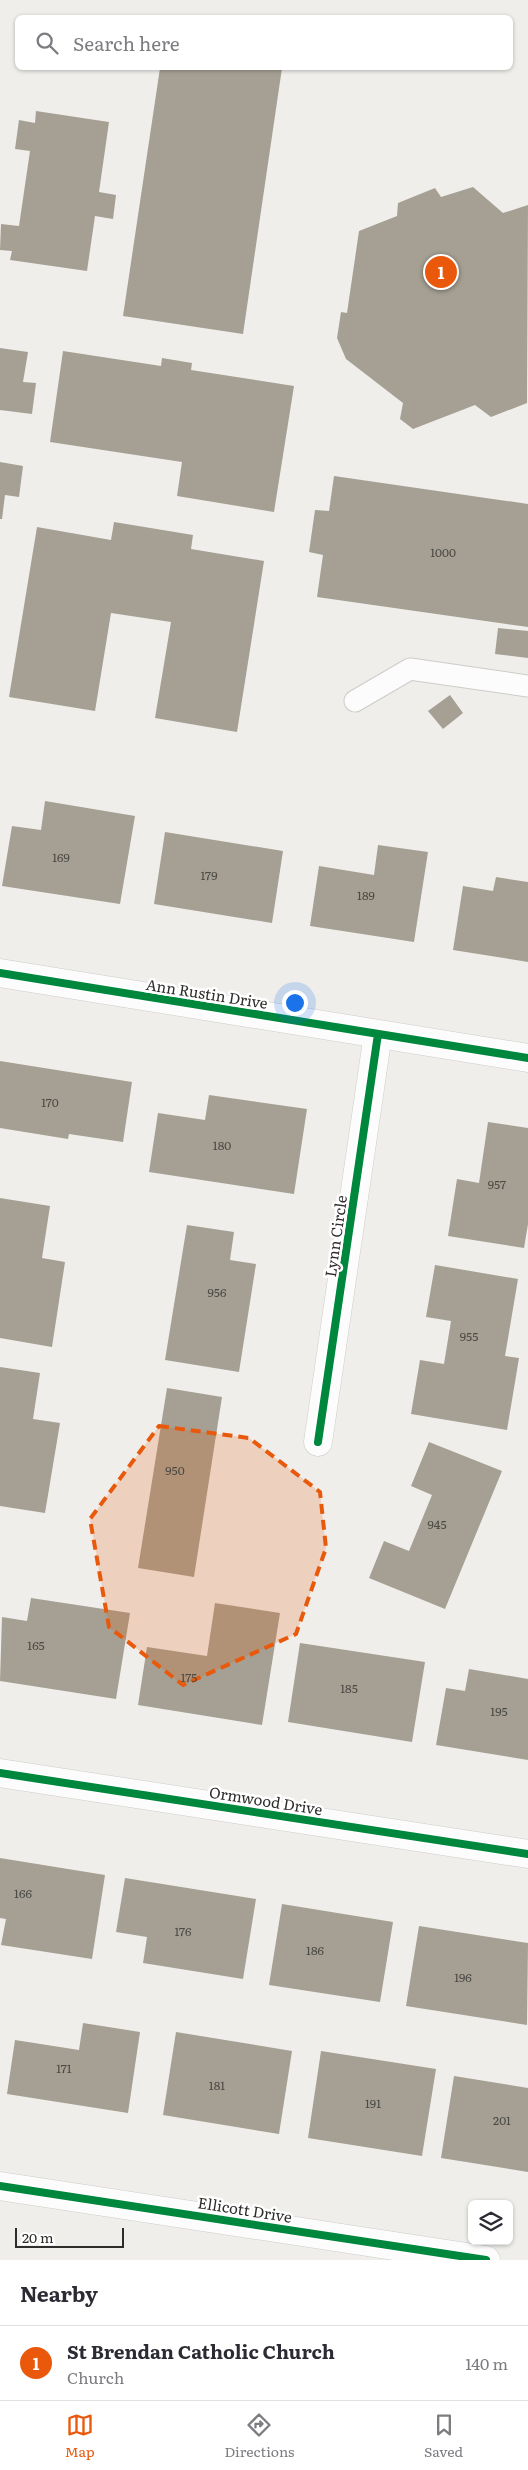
<!DOCTYPE html>
<style>
body{margin:0;font-family:Literata,serif;background:#f2f2f3;color:#2b2b33}
.controls{position:absolute;right:15px;bottom:15px;display:grid;overflow:hidden;border-radius:8px;box-shadow:0 1px 4px #0004}
.controls button{width:45px;height:45px;display:grid;place-items:center;padding:0;border:0;border-bottom:1px solid #e1e1e2;background:#fff;color:#2b2b33;font:25px sans-serif}
.scale{position:absolute;left:15px;bottom:12px;width:109px;box-sizing:border-box;padding-left:5px;border:2px solid #2e2d2b;border-top:0;font-size:14px;line-height:18px;white-space:nowrap;color:#2e2d2b;-webkit-text-stroke:4px #fff;paint-order:stroke}
.you{position:absolute;left:294px;top:1002px;width:18px;height:18px;margin:-12px;border:4px solid #fff;border-radius:50%;background:#1a73e8;box-shadow:0 0 0 8px #1a73e833}
.badge{display:grid;place-items:center;width:32px;height:32px;border-radius:50%;background:#ea580c;color:#fff;font-size:16px;font-weight:700}
.pin{position:absolute;translate:-50% -50%;border:2px solid #fff;box-shadow:0 1px 5px #0006}
.list{margin:0;padding:0;list-style:none}
h2{display:flex;justify-content:space-between;align-items:center;height:65px;margin:0;padding:0 20px;font-size:21px}
h2 small{font-size:16px;font-weight:400;color:#7c7c81}
.list li{display:grid;grid-template-columns:32px 1fr auto;gap:15px;align-items:center;box-sizing:border-box;height:75px;padding:0 20px;border-top:1px solid #e1e1e2}
.list b{display:block;font-size:19px;white-space:nowrap}
.list p{margin:0;font-size:16px;white-space:nowrap;color:#7c7c81}
.list em{font-size:16px;font-style:normal;color:#7c7c81}
.icon{flex:none;width:28px;height:28px;fill:none;stroke:currentColor;stroke-width:2;stroke-linecap:round;stroke-linejoin:round}
.map{position:relative;flex:none;width:528px;height:2260px;overflow:hidden}
.search{position:absolute;background:#fff;box-shadow:0 1px 4px #0004;left:15px;right:15px;top:15px;height:55px;display:flex;align-items:center;gap:12px;box-sizing:border-box;padding:0 18px;border-radius:8px;color:#7c7c81;font-size:19px}
.sheet{height:140px;background:#fff}
nav{display:flex;justify-content:space-around;align-items:center;box-sizing:border-box;height:70px;border-top:1px solid #e1e1e2;background:#fff;font-size:14px;color:#7c7c81}
nav a{display:grid;justify-items:center;gap:2px}
nav .on{color:#ea580c}
.map>svg:first-child{display:block}
.building{fill:#a5a093}
.lines{fill:none;stroke-linecap:round;stroke-linejoin:round}
.service-casing{stroke:#cdccc9;stroke-width:23}
.minor-casing{stroke:#cdccc9;stroke-width:29}
.service{stroke:#fdfcfc;stroke-width:21}
.minor{stroke:#fdfcfc;stroke-width:28}
.cycleway-casing{stroke:#fff;stroke-width:11}
.cycleway{stroke:#00873e;stroke-width:8}
.marked{fill:#e8590c;fill-opacity:0.2;stroke:#e8590c;stroke-width:4;stroke-dasharray:10 6;stroke-linejoin:round}
.labels{text-anchor:middle;dominant-baseline:central;stroke-width:5;stroke-linejoin:round;paint-order:stroke}
.number-label{font-size:12px;fill:#4c4a45}
.street-label{font-size:15px;fill:#2e2d2b;stroke:#fff}
</style>
<div class="map">
<svg width="528" height="2260" viewBox="0 0 528 2260">
<rect width="100%" height="100%" fill="#f0eeeb"/>
<path class="building" d="M160,68H282L243,334L123,316Z
M36,111L109,122L99,192L116,195L113,219L95,216L87,271L10,260L12,251L0,250L1,224L19,226L30,151L15,149L19,120L35,123Z
M473,187L503,213L528,205L527,403L491,417L475,405L413,429L400,419L403,403L346,359L337,338L341,312L347,313L359,231L397,216L398,203L435,188L441,197Z
M0,348L28,352L23,382L36,383L32,414L0,410Z
M63,351L161,366L162,358L192,363L191,370L294,386L274,512L177,496L182,462L50,442Z
M0,462L23,466L19,497L5,495L2,519H0Z
M334,476L528,504V627L317,597L323,555L309,552L315,510L329,511Z
M114,522L193,535L191,549L264,561L237,732L155,718L171,622L111,613L95,711L9,697L37,527L111,540Z
M498,628L528,631V658L495,654Z
M450,695L463,713L443,729L428,711Z
M45,801L135,816L120,904L2,886L12,826L41,830Z
M165,832L283,851L272,923L154,904Z
M378,845L428,852L414,942L310,926L319,866L374,875Z
M496,877L528,882V962L453,950L463,886L493,891Z
M0,1061L132,1082L123,1142L69,1134L68,1139L0,1128Z
M209,1095L307,1109L294,1194L149,1172L158,1113L205,1120Z
M488,1122L528,1128V1224L524,1248L448,1236L457,1179L479,1183Z
M0,1198L50,1206L42,1258L65,1262L52,1347L0,1338Z
M187,1225L234,1232L230,1260L256,1264L239,1372L165,1360Z
M435,1265L518,1279L505,1356L519,1358L507,1430L411,1414L420,1360L444,1364L451,1321L426,1317Z
M0,1367L40,1373L33,1419L60,1423L45,1513L0,1506Z
M167,1388L222,1397L194,1577L138,1568Z
M429,1442L502,1471L445,1609L369,1578L384,1541L409,1551L432,1495L411,1486Z
M31,1598L130,1613L116,1699L0,1681L2,1617L27,1621Z
M215,1603L280,1613L262,1725L138,1705L147,1647L207,1656Z
M300,1643L425,1662L412,1742L288,1722Z
M469,1669L528,1679V1760L436,1745L446,1688L465,1691Z
M0,1858L105,1875L92,1959L1,1945L6,1919L0,1918Z
M125,1878L256,1899L243,1979L143,1963L147,1937L116,1932Z
M282,1904L393,1922L380,2002L269,1985Z
M419,1926L528,1943L527,2025L406,2006Z
M83,2023L140,2032L128,2113L7,2094L15,2040L79,2050Z
M176,2032L292,2051L279,2134L163,2115Z
M321,2051L436,2069L422,2156L308,2138Z
M454,2076L528,2088V2172L441,2158Z"/>
<g class="lines">
<defs>
<path id="service" d="M355,701L410,669L528,686"/>
<path id="minor" d="M0,973L528,1058
M318,1442L378,1034
M0,1773L528,1854
M0,2186L486,2260"/>
</defs>
<use href="#service" class="service-casing"/>
<use href="#minor" class="minor-casing"/>
<use href="#service" class="service"/>
<use href="#minor" class="minor"/>
<defs>
<path id="cycleway" d="M0,973L528,1058
M318,1442L378,1034
M0,1773L528,1854
M0,2186L486,2260"/>
</defs>
<use href="#cycleway" class="cycleway-casing"/>
<use href="#cycleway" class="cycleway"/>
</g>
<path class="marked" d="M159,1426L249,1438L320,1492L326,1548L296,1634L183,1685L109,1627L90,1519Z"/>
<g class="labels">
<g class="number-label">
<text x="443" y="552">1000</text>
<text x="61" y="857">169</text>
<text x="209" y="875">179</text>
<text x="366" y="895">189</text>
<text x="50" y="1102">170</text>
<text x="222" y="1145">180</text>
<text x="497" y="1184">957</text>
<text x="217" y="1292">956</text>
<text x="469" y="1336">955</text>
<text x="175" y="1470">950</text>
<text x="437" y="1524">945</text>
<text x="36" y="1645">165</text>
<text x="189" y="1677">175</text>
<text x="349" y="1688">185</text>
<text x="499" y="1711">195</text>
<text x="23" y="1893">166</text>
<text x="183" y="1931">176</text>
<text x="315" y="1950">186</text>
<text x="463" y="1977">196</text>
<text x="64" y="2068">171</text>
<text x="217" y="2085">181</text>
<text x="373" y="2103">191</text>
<text x="502" y="2120">201</text>
</g>
<g class="street-label">
<text transform="translate(207 993) rotate(9)">Ann Rustin Drive</text>
<text transform="translate(335 1236) rotate(-82)">Lynn Circle</text>
<text transform="translate(266 1800) rotate(9)">Ormwood Drive</text>
<text transform="translate(245 2209) rotate(9)">Ellicott Drive</text>
</g>
</g>
</svg>
<div class="controls">
<button><svg class="icon" aria-label="layers" viewBox="0 0 24 24"><path d="M12 4l9 5-9 5-9-5zM3 14l9 5 9-5"/></svg></button>
</div>
<div class="scale">20 m</div>
<div class="you"></div>
<div class="pin badge" style="left:441px;top:272px">1</div>
<div class="search"><svg class="icon" aria-label="search" viewBox="0 0 24 24"><circle cx="10" cy="10" r="6"/><path d="M15 15l6 6"/></svg>Search here</div>
</div>
<section class="sheet">
<h2>Nearby<small></small></h2>
<ul class="list">
<li><span class="badge">1</span><div><b>St Brendan Catholic Church</b><p>Church</p></div><em>140 m</em></li>
</ul>
</section>
<nav>
<a class="on"><svg class="icon" aria-label="map" viewBox="0 0 24 24"><path d="M3 6l6-2 6 2 6-2v14l-6 2-6-2-6 2zM9 4v14M15 6v14"/></svg>Map</a>
<a><svg class="icon" aria-label="directions" viewBox="0 0 24 24"><path d="M12 3l9 9-9 9-9-9zM9 14v-3h6M13 9l2 2-2 2"/></svg>Directions</a>
<a><svg class="icon" aria-label="saved" viewBox="0 0 24 24"><path d="M7 4h10v16l-5-4-5 4z"/></svg>Saved</a>
</nav>
